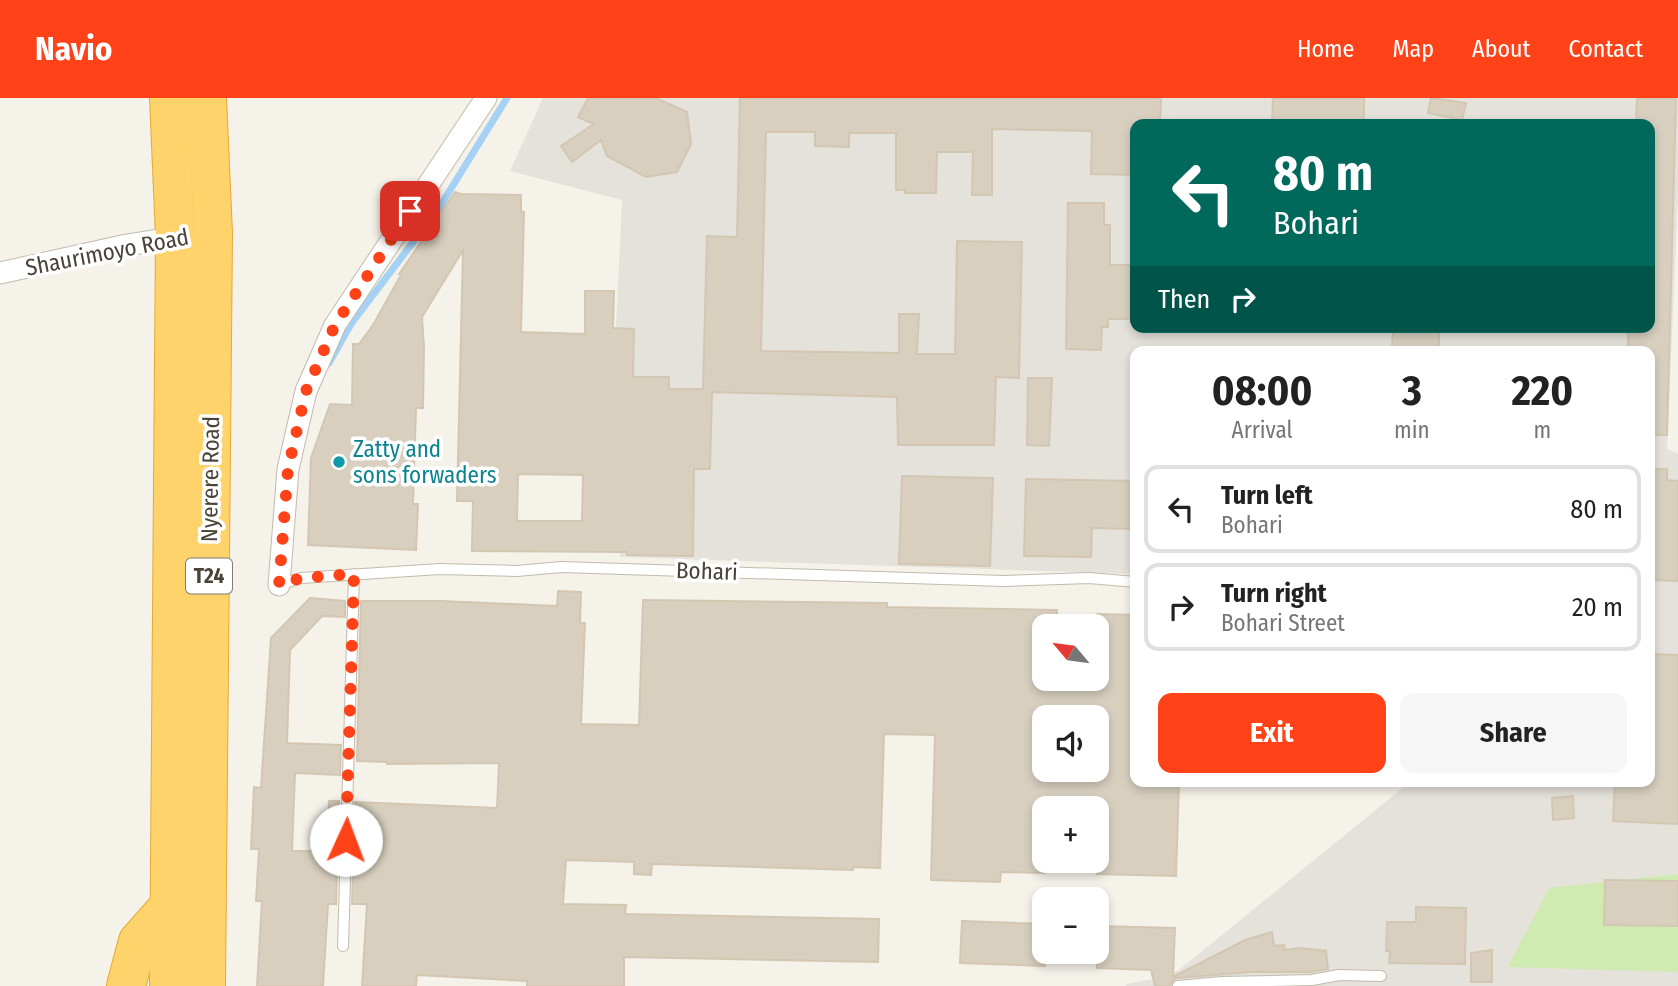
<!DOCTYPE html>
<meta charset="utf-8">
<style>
body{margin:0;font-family:"Fira Sans Condensed",sans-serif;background:#f6f6f6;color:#222;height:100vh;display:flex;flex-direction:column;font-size:26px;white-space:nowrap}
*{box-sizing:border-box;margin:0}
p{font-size:23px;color:#767676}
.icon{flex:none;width:38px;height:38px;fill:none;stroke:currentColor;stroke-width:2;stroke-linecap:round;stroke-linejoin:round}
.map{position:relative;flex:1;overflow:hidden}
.sheet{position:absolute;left:1130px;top:248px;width:525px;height:441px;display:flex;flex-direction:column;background:#fff;border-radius:14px;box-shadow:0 4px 10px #0003}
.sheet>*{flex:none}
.banner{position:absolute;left:1130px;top:21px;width:525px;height:214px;border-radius:14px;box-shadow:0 4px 10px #0003;background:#00695c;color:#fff;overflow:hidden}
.needle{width:46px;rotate:299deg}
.buttons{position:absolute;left:1032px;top:516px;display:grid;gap:14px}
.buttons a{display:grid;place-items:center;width:77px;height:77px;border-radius:14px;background:#fff;box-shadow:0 4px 10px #0003;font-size:35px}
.pin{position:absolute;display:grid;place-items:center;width:60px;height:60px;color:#fff;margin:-30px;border-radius:14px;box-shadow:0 4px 10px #0006}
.me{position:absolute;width:77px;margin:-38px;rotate:2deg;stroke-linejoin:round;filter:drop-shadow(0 0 5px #0008)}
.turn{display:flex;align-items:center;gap:24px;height:147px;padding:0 28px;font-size:32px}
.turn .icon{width:91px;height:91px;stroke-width:2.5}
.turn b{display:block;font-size:49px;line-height:60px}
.then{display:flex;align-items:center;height:66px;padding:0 28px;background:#0003;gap:14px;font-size:26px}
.eta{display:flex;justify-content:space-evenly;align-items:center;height:119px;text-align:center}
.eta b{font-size:42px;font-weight:700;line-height:49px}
.action{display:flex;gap:14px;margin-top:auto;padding:14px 28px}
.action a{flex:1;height:80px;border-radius:14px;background:#ff4217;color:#fff;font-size:28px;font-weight:700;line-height:80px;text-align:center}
.action a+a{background:#f6f6f6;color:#222}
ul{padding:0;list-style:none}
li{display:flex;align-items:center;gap:21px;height:88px;margin:0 14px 10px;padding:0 14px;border:4px solid #e0e0e0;border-radius:14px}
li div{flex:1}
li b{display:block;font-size:26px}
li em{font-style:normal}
header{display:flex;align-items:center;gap:42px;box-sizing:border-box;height:98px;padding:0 35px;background:#ff4217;color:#fff}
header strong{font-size:33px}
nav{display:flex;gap:38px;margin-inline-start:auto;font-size:24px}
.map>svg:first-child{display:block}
</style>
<header>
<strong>Navio</strong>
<nav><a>Home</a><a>Map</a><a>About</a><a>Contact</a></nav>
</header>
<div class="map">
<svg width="1678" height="888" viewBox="0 0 1678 888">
<rect width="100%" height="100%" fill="#f5f2ea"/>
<path fill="#e5e1db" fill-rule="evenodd" d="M 543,0 L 1678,0 L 1678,96 L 1667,351 L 1678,356 L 1678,888 L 1126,888 L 1126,886 L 1154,881 L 1179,872 L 1410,684 L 1650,684 L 1650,254 L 1136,254 L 1136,476 L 620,459 L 613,293 L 622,102 L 510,73 ZM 1136,26 L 1650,26 L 1650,229 L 1136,229 Z"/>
<path fill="#cfebb2" d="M 1678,776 L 1678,874 L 1508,869 L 1549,790 Z"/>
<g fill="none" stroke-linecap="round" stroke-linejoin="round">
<path stroke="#a5d1f4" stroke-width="7" d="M 329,265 L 351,226 L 439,110 L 507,0"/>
</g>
<path fill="#d8cfbf" stroke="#d3c7b2" stroke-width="2" fill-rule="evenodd" d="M 588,0 L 656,0 L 687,14 L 691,46 L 677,74 L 646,79 L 607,58 L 601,42 L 572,64 L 561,48 L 594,26 L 578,19 Z
M 740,0 L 1161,0 L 1160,26 L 1136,26 L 1136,77 L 1091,76 L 1092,33 L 992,31 L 992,97 L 972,97 L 973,54 L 937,54 L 936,95 L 905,95 L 905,92 L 896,92 L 896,35 L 849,35 L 849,49 L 815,48 L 815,34 L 766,34 L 761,253 L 899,255 L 899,216 L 919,216 L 917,256 L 955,256 L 957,143 L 1022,144 L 1019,280 L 996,279 L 994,347 L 898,347 L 897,299 L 712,294 L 710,371 L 694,371 L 693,458 L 627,457 L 627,454 L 472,453 L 473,403 L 457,403 L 463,152 L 422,219 L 424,249 L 423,310 L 416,310 L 413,406 L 418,406 L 416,452 L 308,447 L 311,360 L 330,306 L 352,307 L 353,246 L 359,246 L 373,227 L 401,177 L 399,176 L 455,94 L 461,96 L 521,97 L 521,114 L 524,114 L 521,234 L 585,236 L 585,193 L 614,193 L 613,230 L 634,231 L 633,279 L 669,279 L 669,291 L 703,291 L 707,138 L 737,139 ZM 518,376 L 583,377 L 582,423 L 517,423 Z
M 1273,0 L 1364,0 L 1364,26 L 1272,26 Z
M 1431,0 L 1466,5 L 1462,22 L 1428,15 Z
M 1637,0 L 1676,0 L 1667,337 L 1650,337 L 1650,254 L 1628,254 L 1628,229 L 1650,229 L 1650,26 L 1636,26 Z
M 1068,105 L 1104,105 L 1104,127 L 1110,127 L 1110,167 L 1136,167 L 1136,221 L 1108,221 L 1108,229 L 1102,229 L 1101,252 L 1066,251 Z
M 1393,229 L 1439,229 L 1439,252 L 1392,254 Z
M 1028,280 L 1052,280 L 1049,348 L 1027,347 Z
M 1650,371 L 1667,371 L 1667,382 L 1678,383 L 1678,483 L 1650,482 Z
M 902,378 L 993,380 L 990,468 L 899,466 Z
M 1026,381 L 1136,383 L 1136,431 L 1092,430 L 1091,459 L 1024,458 Z
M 558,493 L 581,494 L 580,525 L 585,525 L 581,626 L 639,627 L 643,502 L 887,505 L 887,509 L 1057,512 L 1057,528 L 1045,528 L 1045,581 L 1097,581 L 1097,516 L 1136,517 L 1136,684 L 1179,684 L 1176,778 L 1097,776 L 1097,708 L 1045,707 L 1045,775 L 1001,774 L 1000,784 L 931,782 L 935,637 L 884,636 L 880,770 L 853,769 L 853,772 L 652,766 L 651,777 L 634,776 L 634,764 L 566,762 L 563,806 L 626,807 L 625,816 L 879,821 L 878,864 L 624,859 L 624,888 L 527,888 L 527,883 L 417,877 L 416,888 L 362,888 L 367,806 L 352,806 L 355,704 L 497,710 L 499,665 L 387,666 L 387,664 L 357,663 L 361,503 L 442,503 L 557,508 ZM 1045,620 L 1097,620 L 1097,672 L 1045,672 Z
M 310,500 L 345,503 L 345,519 L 322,518 L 290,552 L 287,645 L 341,647 L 340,677 L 295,675 L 292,753 L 327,753 L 329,703 L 339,703 L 336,806 L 328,806 L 323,888 L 257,888 L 262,803 L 256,803 L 259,751 L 251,751 L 254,689 L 261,690 L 271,540 Z
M 1650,556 L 1678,557 L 1678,726 L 1613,723 L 1615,684 L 1650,684 Z
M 1573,698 L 1574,720 L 1553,722 L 1552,700 Z
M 1605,782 L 1678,783 L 1678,828 L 1604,827 Z
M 1416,809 L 1466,810 L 1465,866 L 1389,865 L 1390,853 L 1386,853 L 1387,824 L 1416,824 Z
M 962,823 L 1045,826 L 1045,868 L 960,865 Z
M 1097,828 L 1175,830 L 1173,879 L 1245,842 L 1272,834 L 1274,848 L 1284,847 L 1285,852 L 1300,850 L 1326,853 L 1328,871 L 1311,874 L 1252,874 L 1177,880 L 1173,882 L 1170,888 L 1155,888 L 1151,872 L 1097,870 Z
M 1492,852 L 1492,884 L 1471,884 L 1471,855 Z"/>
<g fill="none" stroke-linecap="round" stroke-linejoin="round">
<g stroke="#c2bbac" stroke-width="12">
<path id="lane" d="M 279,487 L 301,480 L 440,471 L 517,473 L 561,469 L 1004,483 L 1089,480 L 1136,484
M 343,848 L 354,476
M 1178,888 L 1222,884 L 1312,882 L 1339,877 L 1381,878"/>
</g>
<g stroke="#c2bbac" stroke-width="23">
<path id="street" d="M 0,175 L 127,147 L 183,138
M 279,487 L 288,371 L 306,293 L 335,227 L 486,0"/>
</g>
<g stroke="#e4aa36" stroke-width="40">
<path id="highway" d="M 169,0 L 175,139 L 169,888
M 126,888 L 138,843 L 170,807
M 206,888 L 213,135 L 207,0"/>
</g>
<use href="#lane" stroke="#fff" stroke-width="10"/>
<use href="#street" stroke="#fff" stroke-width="21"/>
<use href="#highway" stroke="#ffd36b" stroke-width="38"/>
</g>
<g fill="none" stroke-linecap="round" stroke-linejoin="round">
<path stroke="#ff4217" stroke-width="12" stroke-dasharray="0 21.6" d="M 346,742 L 354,476 L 301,480 L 279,487 L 288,371 L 306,293 L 335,227 L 410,113"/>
</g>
<circle fill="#0f9aa8" stroke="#fff" stroke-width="2.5" cx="339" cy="364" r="7"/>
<g text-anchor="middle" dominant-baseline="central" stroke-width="7" stroke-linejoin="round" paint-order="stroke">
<rect fill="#fff" stroke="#807b73" stroke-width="2" x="186" y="460.5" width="46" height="35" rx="5"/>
<g font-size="21" font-weight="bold" fill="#4a4337">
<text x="209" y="478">T24</text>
</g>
<g font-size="23" fill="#4a4337" stroke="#fff">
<text transform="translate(107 154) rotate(-11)">Shaurimoyo Road</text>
<text transform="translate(210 381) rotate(-89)">Nyerere Road</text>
<text transform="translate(707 473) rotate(2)">Bohari</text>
</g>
<g font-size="23" fill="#0d838f" stroke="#fff" text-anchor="start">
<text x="353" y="351">Zatty and<tspan x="353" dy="26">sons forwaders</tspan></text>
</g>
</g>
</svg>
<div class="buttons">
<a><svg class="needle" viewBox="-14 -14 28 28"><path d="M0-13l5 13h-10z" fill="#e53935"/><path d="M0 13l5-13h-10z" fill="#767676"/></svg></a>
<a><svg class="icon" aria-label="sound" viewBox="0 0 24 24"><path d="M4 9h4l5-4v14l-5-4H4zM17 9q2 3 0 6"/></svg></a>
<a>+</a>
<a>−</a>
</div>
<div class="pin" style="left:410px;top:113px;background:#d93025"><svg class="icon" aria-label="arrive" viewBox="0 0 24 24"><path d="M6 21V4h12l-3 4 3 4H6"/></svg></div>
<svg class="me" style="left:346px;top:742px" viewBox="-20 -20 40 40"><circle r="19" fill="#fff"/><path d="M0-13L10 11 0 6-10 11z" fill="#ff4217"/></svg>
<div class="banner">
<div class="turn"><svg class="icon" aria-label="left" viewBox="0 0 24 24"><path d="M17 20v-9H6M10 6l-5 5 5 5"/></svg><div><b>80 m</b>Bohari</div></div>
<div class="then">Then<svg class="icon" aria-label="right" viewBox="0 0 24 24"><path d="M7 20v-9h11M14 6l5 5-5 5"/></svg></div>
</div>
<section class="sheet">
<div class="eta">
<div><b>08:00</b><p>Arrival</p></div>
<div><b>3</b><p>min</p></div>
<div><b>220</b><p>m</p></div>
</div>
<ul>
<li><svg class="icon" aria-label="left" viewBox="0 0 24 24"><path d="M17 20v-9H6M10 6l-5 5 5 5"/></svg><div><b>Turn left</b><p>Bohari</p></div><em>80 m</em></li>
<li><svg class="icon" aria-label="right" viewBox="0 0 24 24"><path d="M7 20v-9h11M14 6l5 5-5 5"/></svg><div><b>Turn right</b><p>Bohari Street</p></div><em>20 m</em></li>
</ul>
<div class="action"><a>Exit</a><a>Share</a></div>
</section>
</div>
